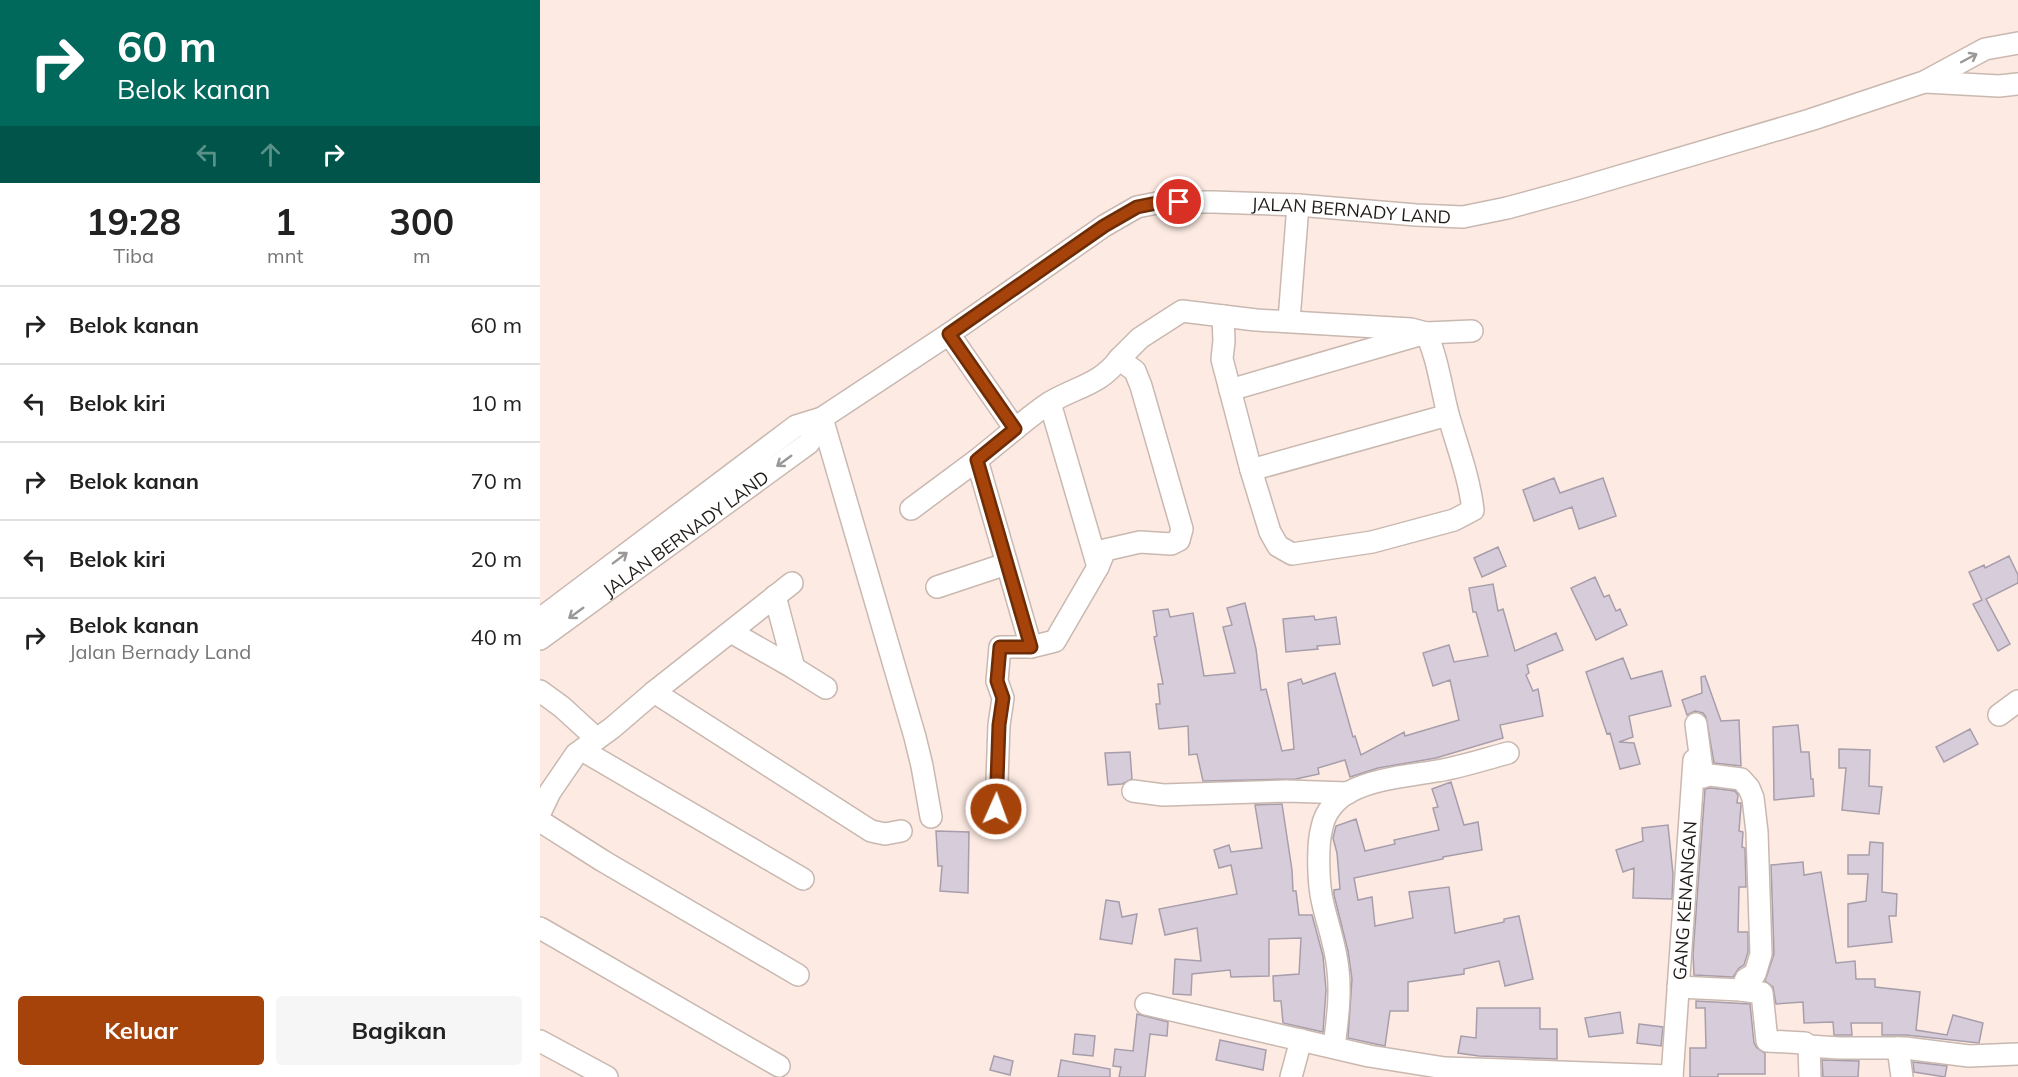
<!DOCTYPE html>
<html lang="id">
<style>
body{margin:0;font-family:Mulish,sans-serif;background:#f6f6f6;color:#222;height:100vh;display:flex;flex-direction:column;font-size:22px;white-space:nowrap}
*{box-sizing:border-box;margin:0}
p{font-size:20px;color:#767676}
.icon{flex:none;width:33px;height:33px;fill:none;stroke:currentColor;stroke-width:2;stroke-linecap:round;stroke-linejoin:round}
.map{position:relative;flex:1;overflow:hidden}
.side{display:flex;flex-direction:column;background:#fff;width:540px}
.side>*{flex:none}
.hud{background:#00695c;color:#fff;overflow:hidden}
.pin{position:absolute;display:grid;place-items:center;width:51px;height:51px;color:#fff;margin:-26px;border:3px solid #fff;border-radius:50%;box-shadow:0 2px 6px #0007}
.me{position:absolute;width:66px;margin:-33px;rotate:2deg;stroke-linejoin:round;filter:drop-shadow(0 0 4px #0008)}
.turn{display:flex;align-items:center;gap:21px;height:126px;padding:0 18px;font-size:27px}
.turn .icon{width:78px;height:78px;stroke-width:2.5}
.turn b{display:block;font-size:42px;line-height:51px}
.lanes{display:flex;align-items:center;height:57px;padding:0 18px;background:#0003;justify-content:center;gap:30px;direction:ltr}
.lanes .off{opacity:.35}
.eta{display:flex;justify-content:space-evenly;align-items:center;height:102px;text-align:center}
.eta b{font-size:36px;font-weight:700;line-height:42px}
.primary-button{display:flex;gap:12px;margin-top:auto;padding:12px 18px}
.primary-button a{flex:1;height:69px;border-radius:6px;background:#a6430a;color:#fff;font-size:24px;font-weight:700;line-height:69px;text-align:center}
.primary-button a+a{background:#f6f6f6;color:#222}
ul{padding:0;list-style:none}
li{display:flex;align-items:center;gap:18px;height:78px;padding:0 18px;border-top:2px solid #e0e0e0}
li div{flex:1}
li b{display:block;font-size:22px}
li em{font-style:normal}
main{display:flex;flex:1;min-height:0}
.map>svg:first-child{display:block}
</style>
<main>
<section class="side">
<div class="hud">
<div class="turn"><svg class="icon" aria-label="right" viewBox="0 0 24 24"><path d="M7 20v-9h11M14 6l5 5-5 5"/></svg><div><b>60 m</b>Belok kanan</div></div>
<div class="lanes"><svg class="icon off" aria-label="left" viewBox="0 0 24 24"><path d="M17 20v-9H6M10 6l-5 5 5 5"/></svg><svg class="icon off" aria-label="ahead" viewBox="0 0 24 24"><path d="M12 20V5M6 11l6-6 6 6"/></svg><svg class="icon" aria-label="right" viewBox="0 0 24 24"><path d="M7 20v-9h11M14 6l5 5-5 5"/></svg></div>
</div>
<div class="eta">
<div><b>19:28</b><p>Tiba</p></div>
<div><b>1</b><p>mnt</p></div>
<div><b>300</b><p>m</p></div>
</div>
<ul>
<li><svg class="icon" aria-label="right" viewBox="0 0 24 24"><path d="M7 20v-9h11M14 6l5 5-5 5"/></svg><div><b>Belok kanan</b></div><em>60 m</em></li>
<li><svg class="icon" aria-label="left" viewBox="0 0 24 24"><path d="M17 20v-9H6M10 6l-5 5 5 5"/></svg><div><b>Belok kiri</b></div><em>10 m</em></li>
<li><svg class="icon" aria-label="right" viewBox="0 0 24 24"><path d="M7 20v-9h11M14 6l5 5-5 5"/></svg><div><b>Belok kanan</b></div><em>70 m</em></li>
<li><svg class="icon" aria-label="left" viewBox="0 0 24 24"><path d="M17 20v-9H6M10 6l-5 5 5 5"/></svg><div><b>Belok kiri</b></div><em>20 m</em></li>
<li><svg class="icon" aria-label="right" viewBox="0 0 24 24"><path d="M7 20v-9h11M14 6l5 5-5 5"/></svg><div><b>Belok kanan</b><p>Jalan Bernady Land</p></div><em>40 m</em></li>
</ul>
<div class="primary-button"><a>Keluar</a><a>Bagikan</a></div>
</section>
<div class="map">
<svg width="1478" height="1077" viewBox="0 0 1478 1077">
<rect width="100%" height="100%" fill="#fdebe3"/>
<path fill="#d7ccda" stroke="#a89eab" stroke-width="1.5" d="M 1014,478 L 1020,493 L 1063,478 L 1076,516 L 1039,529 L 1032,507 L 994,521 L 983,490 Z
M 958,547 L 966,566 L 942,577 L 934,558 Z
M 1469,556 L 1478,575 L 1478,583 L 1446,599 L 1470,644 L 1458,651 L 1433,604 L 1442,600 L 1429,572 L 1444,565 L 1445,568 Z
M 1055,577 L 1064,597 L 1069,595 L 1076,611 L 1080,609 L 1087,625 L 1056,640 L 1031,588 Z
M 953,584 L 958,611 L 963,609 L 975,651 L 1016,633 L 1023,650 L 987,665 L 989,673 L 986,675 L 993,691 L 998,689 L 1003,716 L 960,725 L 963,738 L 896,758 L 838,768 L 810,777 L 805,760 L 778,768 L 779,774 L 756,779 L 663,781 L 657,754 L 649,755 L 648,726 L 619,729 L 616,704 L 620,704 L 618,684 L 623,684 L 614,637 L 617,636 L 613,611 L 628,609 L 630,617 L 653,613 L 664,676 L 695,673 L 683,627 L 692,625 L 687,608 L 705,603 L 716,649 L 721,690 L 726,689 L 742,751 L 754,749 L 748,683 L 761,679 L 763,684 L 795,673 L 813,737 L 815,736 L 821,755 L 864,732 L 865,736 L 919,720 L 910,680 L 893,686 L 883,653 L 909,645 L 914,662 L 948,656 L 936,612 L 933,612 L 929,588 Z
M 774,616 L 775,620 L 796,617 L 800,644 L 777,646 L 778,649 L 746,652 L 743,619 Z
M 1083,658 L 1091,679 L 1122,671 L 1131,706 L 1089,716 L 1093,737 L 1079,742 L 1094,743 L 1100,764 L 1080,769 L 1070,733 L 1067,734 L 1046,672 Z
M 1165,676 L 1181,721 L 1199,720 L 1201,766 L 1174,763 L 1166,717 L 1163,713 L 1155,711 L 1147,715 L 1142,700 L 1162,693 L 1161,677 Z
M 1258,725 L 1261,752 L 1269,752 L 1271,779 L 1273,779 L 1274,796 L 1234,800 L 1233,727 Z
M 1430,729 L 1438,744 L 1404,762 L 1396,747 Z
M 1299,749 L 1330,750 L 1329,786 L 1342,787 L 1339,814 L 1302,810 L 1306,768 L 1299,768 Z
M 590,752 L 592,779 L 582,784 L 568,785 L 565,753 Z
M 911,782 L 924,825 L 938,822 L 942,850 L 903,857 L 903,859 L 814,878 L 818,900 L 832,897 L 835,926 L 873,918 L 869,892 L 909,887 L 915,933 L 964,922 L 964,919 L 979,916 L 993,979 L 965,986 L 959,961 L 924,969 L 924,974 L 868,982 L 868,1011 L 850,1011 L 845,1046 L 808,1038 L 812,979 L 808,951 L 794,895 L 794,890 L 800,889 L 797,853 L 793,838 L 796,826 L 816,819 L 825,851 L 855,844 L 854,840 L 899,830 L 893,808 L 898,807 L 892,789 Z
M 1171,788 L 1195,791 L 1198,795 L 1197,803 L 1201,803 L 1201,806 L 1199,831 L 1203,832 L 1202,847 L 1205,848 L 1206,887 L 1199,887 L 1198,932 L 1208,932 L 1208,952 L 1204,965 L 1199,968 L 1193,977 L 1154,975 L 1153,954 L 1165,789 Z
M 742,804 L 752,870 L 753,891 L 756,891 L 759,915 L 772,915 L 783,956 L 786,990 L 783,1032 L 743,1023 L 741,1001 L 734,1001 L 733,976 L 759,974 L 761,938 L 729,939 L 729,976 L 691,977 L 690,970 L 652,974 L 651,995 L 633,994 L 635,959 L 661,961 L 657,928 L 625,935 L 619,909 L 697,894 L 691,865 L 679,868 L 674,850 L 689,845 L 691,852 L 722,848 L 715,805 Z
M 1128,825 L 1133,874 L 1132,899 L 1093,898 L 1094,868 L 1083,872 L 1076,850 L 1103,841 L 1102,828 Z
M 396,831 L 429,832 L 428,893 L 400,891 L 402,866 L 398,866 Z
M 1330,842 L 1343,843 L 1342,892 L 1357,894 L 1356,916 L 1349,916 L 1352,942 L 1308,947 L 1308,904 L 1326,901 L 1328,874 L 1308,874 L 1308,855 L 1329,855 Z
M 1263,862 L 1264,875 L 1281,872 L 1296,963 L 1315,961 L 1316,979 L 1335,979 L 1335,987 L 1380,992 L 1376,1030 L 1407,1035 L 1413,1015 L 1443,1023 L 1439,1043 L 1366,1035 L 1342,1035 L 1342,1023 L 1311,1023 L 1312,1035 L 1294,1035 L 1293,1022 L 1264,1023 L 1263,1002 L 1236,1004 L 1233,987 L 1225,981 L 1234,954 L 1231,865 Z
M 566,900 L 579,902 L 582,917 L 597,914 L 592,944 L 560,939 Z
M 1156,1001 L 1210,1004 L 1214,1043 L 1217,1048 L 1225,1053 L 1225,1074 L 1178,1074 L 1178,1077 L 1150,1077 L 1150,1048 L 1166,1048 L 1165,1008 L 1156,1008 Z
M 937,1008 L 1000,1008 L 1000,1029 L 1017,1029 L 1017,1059 L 939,1056 L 918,1053 L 921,1036 L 936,1038 Z
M 1080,1012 L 1083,1033 L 1049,1037 L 1045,1018 Z
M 597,1014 L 628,1022 L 627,1036 L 610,1034 L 605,1077 L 579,1077 L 581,1067 L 573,1066 L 575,1049 L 593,1051 Z
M 1099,1024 L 1123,1027 L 1121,1046 L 1097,1043 Z
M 535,1034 L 555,1036 L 553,1056 L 533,1054 Z
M 680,1040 L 726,1050 L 723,1070 L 676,1060 Z
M 454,1056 L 473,1061 L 470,1075 L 450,1070 Z
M 521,1060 L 570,1069 L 570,1077 L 518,1077 Z
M 1282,1060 L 1319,1061 L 1318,1077 L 1283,1077 Z
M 1373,1062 L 1407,1066 L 1405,1077 L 1374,1072 Z"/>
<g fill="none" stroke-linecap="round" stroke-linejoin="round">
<g stroke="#c9b8b0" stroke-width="24">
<g id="minor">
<path d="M 1385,82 L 1459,86 L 1478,84"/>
<path d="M 683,316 L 716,320 L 871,329 L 886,333 C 898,359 901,387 908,414 C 917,446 929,476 933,510 L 914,520 L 832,542 L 752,554 L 738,546 L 730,532 L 711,470 L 682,359 L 684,341 Z"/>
<path d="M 749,320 L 758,205"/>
<path d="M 579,359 L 600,338 L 642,311 L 683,316"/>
<path d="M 690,390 L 886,333 L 932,331"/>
<path d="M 510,403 L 558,567"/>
<path d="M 282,418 L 375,737 L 382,766 L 391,817"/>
<path d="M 437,460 L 491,647"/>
<path d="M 711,470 L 908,415"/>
<path d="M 371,509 L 437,460 L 475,429 L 409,334"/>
<path d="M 397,587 L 466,564"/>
<path id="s1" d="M 0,619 L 256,426 L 282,418 L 409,334 L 564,226 L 597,207 L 622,202 L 673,202 L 758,205 L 876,215 L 923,217 L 967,208 L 1033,190 L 1270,120 L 1384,82 L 1445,49 L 1478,43"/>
<path d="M 191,632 L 254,668 L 235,596"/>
<path id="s2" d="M 0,639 L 269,443 L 282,418"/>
<path d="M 254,668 L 286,688"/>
<path d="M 0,691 L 22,707 L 57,739"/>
<path d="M 114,692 L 331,831 L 345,834 L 361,831"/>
<path d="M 1459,715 L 1478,701"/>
<path d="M 1156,724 L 1163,777 L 1170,775 L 1201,779 L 1209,788 L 1213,798 L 1217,832 L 1221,954 L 1215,974 L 1206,979 L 1201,990 L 1222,993 L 1227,1041 L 1265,1043 L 1269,1046 L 1299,1048 L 1365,1048 L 1429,1056 L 1478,1054"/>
<path d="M 42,750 L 263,879"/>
<path d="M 593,791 L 623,795 L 746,791 L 808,793"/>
<path d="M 456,809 L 459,725 L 463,698 L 457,681 L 460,647 L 491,647 L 515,641 L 558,567 L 565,550 L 600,542 L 631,544 L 639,540 L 642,529 L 601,386 L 595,371 L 579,359 C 560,385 535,387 509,403 C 497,411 486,420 475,429"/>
<path d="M 0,813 L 10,792 L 36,754 L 72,728 L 114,692 L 252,583"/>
<path d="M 0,821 L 63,861 L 258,975"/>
<path d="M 0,928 L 239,1066"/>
<path d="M 1138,987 L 1201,990"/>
<path d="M 606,1004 L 829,1056 L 905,1068 L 1132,1076"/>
<path d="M 0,1041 L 67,1077"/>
<path d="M 1269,1046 L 1270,1077"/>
<path d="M 794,1047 C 797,1022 801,996 798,970 C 796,947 788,926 783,904 C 778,885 777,845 782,827 C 785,812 796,799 809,792 C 836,778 868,776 897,771 C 921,767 945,759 968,753"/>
<path d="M 1358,1048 L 1362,1077"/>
<path d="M 751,1077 L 761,1040"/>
<path id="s3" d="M 1132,1077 L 1154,760"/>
</g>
</g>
<use href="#minor" stroke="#fff" stroke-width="21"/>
</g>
<defs><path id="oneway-shaft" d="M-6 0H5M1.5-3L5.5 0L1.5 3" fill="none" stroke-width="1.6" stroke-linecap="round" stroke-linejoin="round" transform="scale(1.5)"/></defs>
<g stroke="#9b9897">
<use href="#oneway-shaft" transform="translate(1429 58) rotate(-28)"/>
<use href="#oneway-shaft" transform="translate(244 461) rotate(144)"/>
<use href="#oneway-shaft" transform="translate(80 558) rotate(-37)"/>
<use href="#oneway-shaft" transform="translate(36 613) rotate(144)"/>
</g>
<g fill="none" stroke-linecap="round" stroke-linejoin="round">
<g stroke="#6c2c06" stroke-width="15">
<path id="route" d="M 456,809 L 459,725 L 463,698 L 457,681 L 460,647 L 491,647 L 437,460 L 475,429 L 409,334 L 564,226 L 597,207 L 622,202 L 639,202"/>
</g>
<use href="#route" stroke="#a6430a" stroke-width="10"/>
</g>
<g text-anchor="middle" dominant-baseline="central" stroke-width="4.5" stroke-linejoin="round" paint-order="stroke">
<g font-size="18" fill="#211b18" stroke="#fff">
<text stroke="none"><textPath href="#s1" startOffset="942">JALAN BERNADY LAND</textPath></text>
<text stroke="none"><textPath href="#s2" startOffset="180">JALAN BERNADY LAND</textPath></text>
<text stroke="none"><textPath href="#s3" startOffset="177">GANG KENANGAN</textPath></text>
</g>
</g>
</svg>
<div class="pin" style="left:639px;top:202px;background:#d93025"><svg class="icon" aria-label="arrive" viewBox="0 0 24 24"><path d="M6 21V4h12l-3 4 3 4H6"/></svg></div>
<svg class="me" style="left:456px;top:809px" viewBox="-20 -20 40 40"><circle r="17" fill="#a6430a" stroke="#fff" stroke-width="3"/><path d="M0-11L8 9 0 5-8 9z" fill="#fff"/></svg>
</div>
</main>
